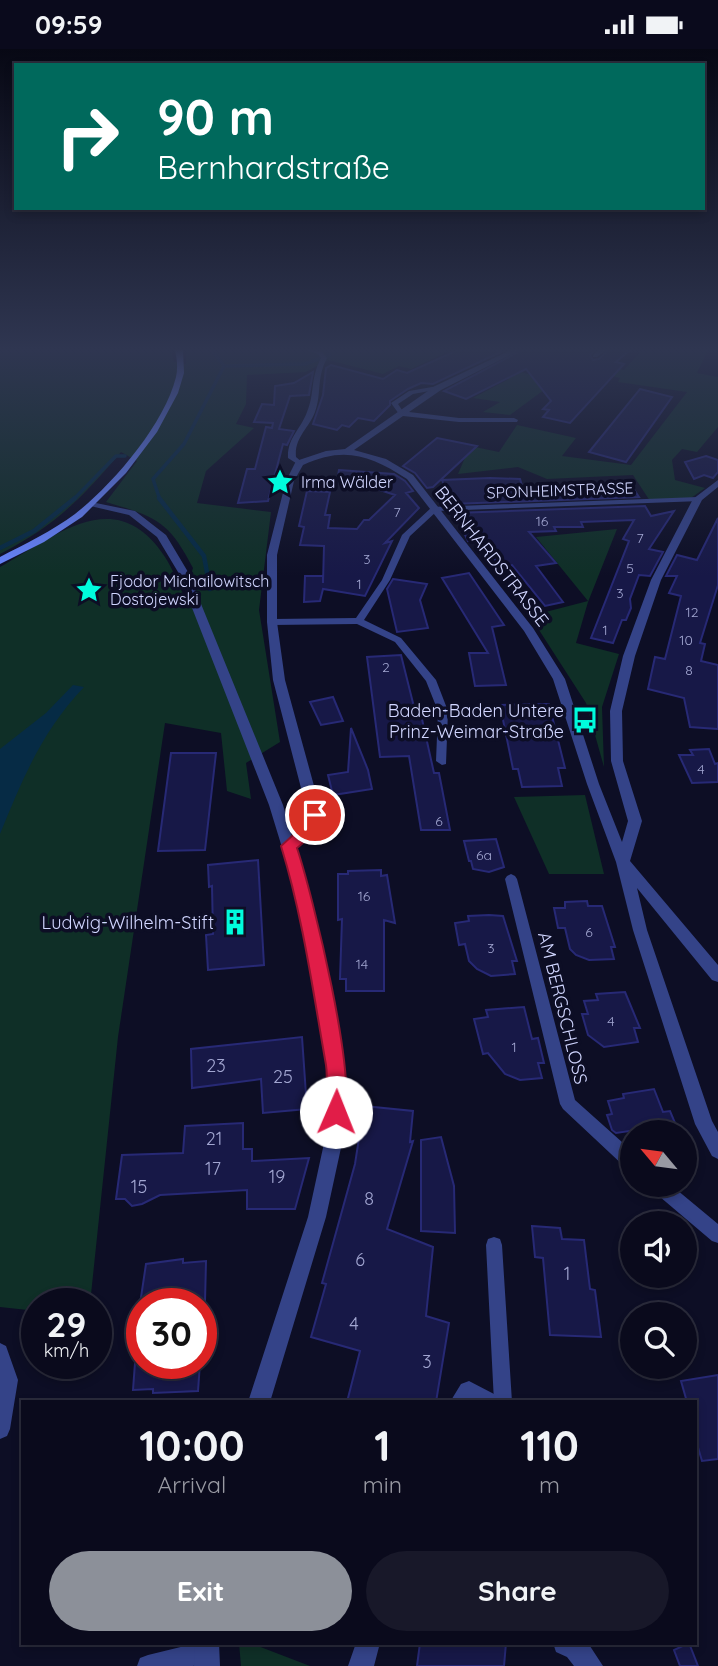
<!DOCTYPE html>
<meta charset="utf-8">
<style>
body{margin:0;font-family:Quicksand,sans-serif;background:#181829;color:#f1f3f6;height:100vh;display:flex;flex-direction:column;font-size:26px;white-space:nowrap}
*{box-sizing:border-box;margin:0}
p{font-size:23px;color:#999aa3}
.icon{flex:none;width:38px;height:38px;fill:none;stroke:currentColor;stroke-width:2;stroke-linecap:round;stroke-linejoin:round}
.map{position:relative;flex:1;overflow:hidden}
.panel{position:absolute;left:21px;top:1351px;width:676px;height:245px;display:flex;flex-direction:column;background:#0a0a1c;border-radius:0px;box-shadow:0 4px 10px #0003,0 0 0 2px #2a2b3b}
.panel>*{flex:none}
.guide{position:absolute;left:14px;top:14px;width:691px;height:147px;border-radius:0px;box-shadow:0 4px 10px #0003,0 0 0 2px #2a2b3b;background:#00695c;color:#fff;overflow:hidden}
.needle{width:46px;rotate:299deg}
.buttons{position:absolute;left:620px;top:1071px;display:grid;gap:14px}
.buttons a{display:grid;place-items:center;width:77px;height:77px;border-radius:50%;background:#0a0a1c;box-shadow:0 4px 10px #0003,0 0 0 2px #2a2b3b;font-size:35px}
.speed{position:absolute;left:21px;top:1239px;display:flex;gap:14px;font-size:35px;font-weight:700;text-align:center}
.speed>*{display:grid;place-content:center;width:91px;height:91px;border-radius:50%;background:#0a0a1c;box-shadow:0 4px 10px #0003,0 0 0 2px #2a2b3b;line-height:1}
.speed small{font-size:18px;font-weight:400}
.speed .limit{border:10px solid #d22;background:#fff;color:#111}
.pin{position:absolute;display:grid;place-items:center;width:60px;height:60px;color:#fff;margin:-30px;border:4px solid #fff;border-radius:50%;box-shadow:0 2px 7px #0007}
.me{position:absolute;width:77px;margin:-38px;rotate:1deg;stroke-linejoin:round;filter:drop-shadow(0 0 5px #0008)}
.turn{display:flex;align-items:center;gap:24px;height:147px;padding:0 28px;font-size:32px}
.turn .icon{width:91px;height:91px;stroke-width:2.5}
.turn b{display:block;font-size:49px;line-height:60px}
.eta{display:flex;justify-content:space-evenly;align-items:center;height:119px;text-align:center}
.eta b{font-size:42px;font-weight:700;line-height:49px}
.primary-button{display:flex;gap:14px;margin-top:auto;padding:14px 28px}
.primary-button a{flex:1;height:80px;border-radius:42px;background:#8c9099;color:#fff;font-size:28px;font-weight:700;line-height:80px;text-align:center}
.primary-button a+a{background:#181829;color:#f1f3f6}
.status{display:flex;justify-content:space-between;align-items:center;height:49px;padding:0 35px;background:#0a0a1c;direction:ltr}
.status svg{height:19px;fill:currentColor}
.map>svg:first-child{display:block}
</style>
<div class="status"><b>09:59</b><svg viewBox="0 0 49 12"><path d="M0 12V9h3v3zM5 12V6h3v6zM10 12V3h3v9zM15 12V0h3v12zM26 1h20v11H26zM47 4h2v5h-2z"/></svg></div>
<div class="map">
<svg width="718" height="1617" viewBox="0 0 718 1617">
<rect width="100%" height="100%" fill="#0d0e25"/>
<path fill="#0f2f27" d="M 0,301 L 171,301 L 174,313 L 186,315 L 186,301 L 451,301 L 411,320 L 399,317 L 383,325 L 328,311 L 306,323 L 247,326 L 246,355 L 236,375 L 254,379 L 206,422 L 197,454 L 271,463 L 259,561 L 280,693 L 246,714 L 251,750 L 227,742 L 221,684 L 165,674 L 118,988 L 90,1255 L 37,1255 L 37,1262 L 0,1258 L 0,518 C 56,487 116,433 165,508 C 173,520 178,535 184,547 L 193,519 C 168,471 156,468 106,453 L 137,412 L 121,403 C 81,450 56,476 0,505 Z
M 642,301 L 708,301 L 697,324 L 718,328 L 718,378 L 697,403 L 682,400 L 672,411 L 675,431 L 705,439 L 691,449 L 650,452 L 633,426 L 547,430 L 518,418 L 458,425 L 470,397 L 499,403 L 517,376 L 576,389 L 562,407 L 631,416 L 687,343 L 618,333 L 620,329 L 575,318 L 510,366 L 483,363 L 500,353 L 473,349 L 509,330 L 483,320 L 496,315 L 531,326 L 582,312 L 624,321 Z
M 617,480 L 588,553 L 576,594 L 619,605 L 602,658 L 604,718 L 586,654 L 530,567 L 588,552 L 536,488 Z
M 585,746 L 604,825 L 549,825 L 514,748 Z
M 239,1594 L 250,1594 L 310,1617 L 241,1617 Z"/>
<path fill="#062b45" d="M 73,636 L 84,638 C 42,682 23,729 0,785 L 0,700 L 46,664 Z"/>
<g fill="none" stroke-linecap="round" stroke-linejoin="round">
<path stroke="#062b45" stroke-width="3.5" d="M 224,317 L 305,315 L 330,306 L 326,301
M 73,451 L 116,407 L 125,407
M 160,451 L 153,430 L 184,395 L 224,317 L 212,301"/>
<path stroke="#062b45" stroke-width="4.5" d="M 159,449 L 204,507 L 210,540
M 0,499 L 34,482 L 75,449"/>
</g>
<path fill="#171847" stroke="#272975" stroke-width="2" d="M 458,301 L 505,301 L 433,335 L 421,334 L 408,340 L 390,352 L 390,356 L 374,372 L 358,369 L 349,378 L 342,376 L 337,381 L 313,375 L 323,346 L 326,319 L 331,316 L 383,330 L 397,321 L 407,324 Z
M 522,301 L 595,301 L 590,306 L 593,311 L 599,310 L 608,301 L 630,301 L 616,313 L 624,315 L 570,374 L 543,368 L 549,361 L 543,360 L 551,352 L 526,320 L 466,350 L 444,342 Z
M 313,323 L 309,346 L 290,347 L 279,380 L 294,382 L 287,396 L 283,395 L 268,452 L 238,454 L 247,420 L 255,420 L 266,378 L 272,379 L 273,374 L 254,373 L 262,355 L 274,356 L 275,337 L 294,334 Z
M 640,340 L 672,348 L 626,413 L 589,403 Z
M 437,389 L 477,397 L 433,438 L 427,439 L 415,424 L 403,417 Z
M 706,407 L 718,411 L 718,423 L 713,429 L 704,426 L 694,430 L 685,413 Z
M 339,421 L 394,425 L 405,432 L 413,442 L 406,444 L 419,459 L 385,494 L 392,492 L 365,547 L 323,540 L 320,552 L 304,553 L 305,527 L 323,527 L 323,534 L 324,497 L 300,496 L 304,478 L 299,477 L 307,442 L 330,443 L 325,466 L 330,466 L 328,479 L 357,480 L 364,471 L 369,471 L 395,446 L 338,427 Z
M 490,429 L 520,430 L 524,443 L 564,443 L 561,437 L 629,433 L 639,448 L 451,455 L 442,431 Z
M 645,457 L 651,467 L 674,462 L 649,500 L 663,503 L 650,527 L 639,526 L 630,550 L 631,559 L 626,571 L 622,571 L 613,594 L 591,589 L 629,492 L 623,490 L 634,471 L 581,473 L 583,478 L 554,478 L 556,482 L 529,483 L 556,514 L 536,517 L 563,553 L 545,557 L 512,516 L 501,518 L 478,490 L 468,492 L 455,464 Z
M 718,469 L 718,536 L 700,594 L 705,595 L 701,612 L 718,616 L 718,680 L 690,678 L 684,649 L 648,640 L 655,608 L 665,610 L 681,547 L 669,544 L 677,527 L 666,527 L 677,506 L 697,511 Z
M 469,524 L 504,576 L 492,578 L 506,636 L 475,637 L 469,604 L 488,604 L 442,529 Z
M 393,530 L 427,535 L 420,551 L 428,579 L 397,583 L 387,540 Z
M 401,606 L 417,670 L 422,670 L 434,724 L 439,724 L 450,781 L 421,781 L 409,707 L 380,708 L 367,608 Z
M 333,648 L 343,672 L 321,676 L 310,653 Z
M 549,655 L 565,719 L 558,719 L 562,737 L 522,738 L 518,720 L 513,720 L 500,656 Z
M 351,679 L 368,721 L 372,740 L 333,746 L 328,726 L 348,723 Z
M 709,700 L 715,715 L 718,714 L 718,733 L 692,734 L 679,706 L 693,706 L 690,701 Z
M 171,704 L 216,704 L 205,801 L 158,802 Z
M 496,790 L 504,818 L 489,823 L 473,820 L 471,812 L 469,812 L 464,792 Z
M 258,811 L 264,916 L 208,921 L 206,886 L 213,885 L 212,837 L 209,838 L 208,816 Z
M 381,821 L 381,827 L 387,826 L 395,874 L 384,871 L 384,942 L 346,942 L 346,930 L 340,930 L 342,870 L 338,871 L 338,825 L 348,825 L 348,822 Z
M 587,852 L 588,857 L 602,857 L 615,898 L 611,898 L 614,910 L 589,911 L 576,906 L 570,900 L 565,879 L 558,879 L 554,859 L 565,859 L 565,853 Z
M 489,866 L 503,867 L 517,912 L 512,912 L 515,925 L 491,927 L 477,920 L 469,912 L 465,895 L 459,896 L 455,874 L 469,872 L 468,867 Z
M 625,943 L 640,979 L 634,979 L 638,993 L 604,998 L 588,986 L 582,965 L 588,965 L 584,952 L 598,951 L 596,945 Z
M 524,958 L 532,990 L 538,989 L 544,1014 L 538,1014 L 542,1029 L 520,1031 L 505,1025 L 488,1004 L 483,1005 L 474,970 L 488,968 L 486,961 Z
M 302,988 L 307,1060 L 263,1064 L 261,1030 L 192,1039 L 191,1000 Z
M 654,1040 L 663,1063 L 670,1062 L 678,1081 L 637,1083 L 636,1081 L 616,1084 L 612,1081 L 607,1066 L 612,1065 L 608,1052 L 624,1049 L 623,1045 Z
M 364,1057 L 413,1062 L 410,1093 L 413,1092 L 387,1180 L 433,1198 L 426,1267 L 449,1274 L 436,1353 L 347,1353 L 360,1302 L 311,1288 L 326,1235 L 322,1234 L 355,1115 Z
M 243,1074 L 243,1100 L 252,1100 L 252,1112 L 309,1109 L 295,1160 L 247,1160 L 247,1141 L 160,1146 L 142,1155 L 132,1157 L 125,1150 L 116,1150 L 122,1106 L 183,1104 L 185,1077 Z
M 441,1088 L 454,1137 L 455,1184 L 421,1182 L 421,1091 Z
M 532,1177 L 560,1179 L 562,1190 L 584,1191 L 590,1240 L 595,1241 L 601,1288 L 550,1286 L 543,1209 L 535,1208 Z
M 183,1210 L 183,1214 L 206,1212 L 205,1253 L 140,1255 L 146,1215 Z
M 135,1314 L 200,1314 L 198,1342 L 153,1344 L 153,1340 L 133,1341 Z
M 718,1326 L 718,1410 L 702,1412 L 695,1388 L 695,1353 L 687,1353 L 681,1332 Z
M 420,1594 L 506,1594 L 504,1617 L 417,1617 Z
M 689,1594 L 698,1617 L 680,1617 L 674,1601 Z"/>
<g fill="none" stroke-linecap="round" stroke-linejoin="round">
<path fill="#344388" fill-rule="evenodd" d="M 306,301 L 322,303 L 327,309 C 316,330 322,344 315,363 C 309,379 294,389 296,408 L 303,414 L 299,416 L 288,409 C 287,389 301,380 307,363 C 315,344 310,330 321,309 L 318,305 Z
M 599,301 L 606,301 L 597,308 L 593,308 L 593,306 Z
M 438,337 L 440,338 L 440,340 L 413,345 L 398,355 L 404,364 L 403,365 L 399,365 L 391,354 L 409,342 Z
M 698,448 L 701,448 L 701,452 L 437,462 L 410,487 L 390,531 L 364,571 L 401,589 L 436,631 L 448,662 L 446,715 L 442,716 L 436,712 L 438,662 L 426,632 L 395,593 L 357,575 L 272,576 L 267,573 L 272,570 L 356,569 L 382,531 L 402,486 L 432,458 Z
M 511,825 L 515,827 L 517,830 L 575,1051 L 632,1102 L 632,1121 L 626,1119 L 563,1060 L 560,1055 L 505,830 L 507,827 Z
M 651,1136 L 671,1136 L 718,1175 L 718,1194 L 712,1192 L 653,1142 Z
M 494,1188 L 500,1190 L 502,1196 L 512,1353 L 494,1353 L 486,1196 L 488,1190 Z
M 0,1294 L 6,1297 L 18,1331 L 10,1380 L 7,1387 L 0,1390 Z
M 197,1594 L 214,1595 L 217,1603 L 214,1611 L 193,1617 L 137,1617 L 140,1609 L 148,1606 Z"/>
<path fill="#344388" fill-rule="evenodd" d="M 511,301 L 520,301 L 441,341 L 409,363 L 459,369 L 514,369 L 518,371 L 517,373 L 459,373 L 403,367 L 354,401 L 386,410 L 413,426 L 533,579 L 565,630 L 599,735 L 622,793 L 628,772 L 611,712 L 610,662 L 623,607 L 651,531 L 693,450 L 718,431 L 718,438 L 702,451 L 661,531 L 635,607 L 622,662 L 623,712 L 642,772 L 630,812 L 718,916 L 718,933 L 712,931 L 637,839 L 647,881 L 712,1072 L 718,1083 L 718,1110 L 712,1107 L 695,1075 L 633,881 L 616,813 L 587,735 L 553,630 L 524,582 L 407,430 C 370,406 344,397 303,416 L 294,432 L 277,506 L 277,573 L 285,631 L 322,766 L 314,784 L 296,800 L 309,841 L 344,1021 L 344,1085 L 326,1168 L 270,1353 L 248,1353 L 308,1168 L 326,1085 L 328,1021 L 295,841 L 269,756 L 178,523 L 157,488 L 129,466 L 86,456 L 91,453 L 135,462 L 166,486 L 188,523 L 283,756 L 292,787 L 303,777 L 308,766 L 273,631 L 267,573 L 267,506 L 286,432 L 296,412 L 326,402 L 345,400 L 435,337 Z
M 469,1332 L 494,1345 L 497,1353 L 450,1353 L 461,1335 Z
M 195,1594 L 219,1594 L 220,1617 L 194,1617 Z
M 356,1594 L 380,1594 L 374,1617 L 348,1617 Z
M 553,1594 L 588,1594 L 603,1617 L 574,1617 L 567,1608 L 556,1603 Z"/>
<path fill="#6885ff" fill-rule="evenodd" d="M 175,301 L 183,301 L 184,324 L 178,344 L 157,383 L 126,424 L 82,468 L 44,493 L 0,515 L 0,508 C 25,495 52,482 75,465 C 113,435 164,376 176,328 C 178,319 177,310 175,301 Z"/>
</g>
<linearGradient id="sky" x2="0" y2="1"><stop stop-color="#070814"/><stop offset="0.57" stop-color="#2f3651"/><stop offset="1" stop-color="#2f3651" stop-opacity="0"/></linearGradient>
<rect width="718" height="527" fill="url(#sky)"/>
<path fill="#e11d48" stroke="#92132f" stroke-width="2" d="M 315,760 L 322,766 L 315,784 L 297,799 C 312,844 359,1033 343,1070 L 336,1073 L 329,1070 C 322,1054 329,1034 326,1016 C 313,943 303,868 281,797 L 303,777 L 309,762 Z"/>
<defs>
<g id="sight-bare" transform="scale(2.1)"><path d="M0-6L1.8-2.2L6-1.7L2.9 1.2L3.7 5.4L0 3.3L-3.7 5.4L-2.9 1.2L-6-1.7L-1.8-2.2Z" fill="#00fcdd" stroke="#0d0e25" stroke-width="2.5" paint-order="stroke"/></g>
<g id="bus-bare" transform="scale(2.1)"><path d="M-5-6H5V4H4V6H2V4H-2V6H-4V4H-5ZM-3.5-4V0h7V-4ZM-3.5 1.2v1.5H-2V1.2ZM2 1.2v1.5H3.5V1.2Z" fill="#00fcdd" stroke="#0d0e25" stroke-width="2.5" paint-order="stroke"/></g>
<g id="building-bare" transform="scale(2.1)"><path d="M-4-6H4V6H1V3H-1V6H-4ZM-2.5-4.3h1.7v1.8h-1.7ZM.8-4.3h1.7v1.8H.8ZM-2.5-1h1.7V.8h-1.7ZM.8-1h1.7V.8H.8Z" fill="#00fcdd" stroke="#0d0e25" stroke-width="2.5" paint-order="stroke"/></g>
</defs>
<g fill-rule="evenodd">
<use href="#sight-bare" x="280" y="433"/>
<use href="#sight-bare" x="89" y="541"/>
<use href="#bus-bare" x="585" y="671"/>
<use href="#building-bare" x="235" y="873"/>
</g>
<g text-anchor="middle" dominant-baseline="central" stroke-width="7" stroke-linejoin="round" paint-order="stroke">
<g font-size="14" fill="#a2a6d1">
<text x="397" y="463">7</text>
<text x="542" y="472">16</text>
<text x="640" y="489">7</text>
<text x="367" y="510">3</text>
<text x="630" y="519">5</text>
<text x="359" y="535">1</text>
<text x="620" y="544">3</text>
<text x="692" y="563">12</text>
<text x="605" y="581">1</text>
<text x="686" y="591">10</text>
<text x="386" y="618">2</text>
<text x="689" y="621">8</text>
<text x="701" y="720">4</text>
<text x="439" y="772">6</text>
<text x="484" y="806">6a</text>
<text x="364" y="847">16</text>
<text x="589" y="883">6</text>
<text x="491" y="899">3</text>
<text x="362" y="915">14</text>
<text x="611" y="972">4</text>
<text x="514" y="998">1</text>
</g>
<g font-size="16" fill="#d1d6ff" stroke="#0d0e25" text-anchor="start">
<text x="301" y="433">Irma Wälder</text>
<text x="110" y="532">Fjodor Michailowitsch<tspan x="110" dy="18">Dostojewski</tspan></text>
</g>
<g font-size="16" fill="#d1d6ff" stroke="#0d0e25">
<text transform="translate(560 441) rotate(-2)">SPONHEIMSTRASSE</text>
</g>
<g font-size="18" fill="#d1d6ff" stroke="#0d0e25">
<text transform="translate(492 507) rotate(52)">BERNHARDSTRASSE</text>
<text transform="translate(563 959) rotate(76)">AM BERGSCHLOSS</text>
</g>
<g font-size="18" fill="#d1d6ff" stroke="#0d0e25" text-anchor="end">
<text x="564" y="661">Baden-Baden Untere<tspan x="564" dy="21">Prinz-Weimar-Straße</tspan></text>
<text x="214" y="873">Ludwig-Wilhelm-Stift</text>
</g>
<g font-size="18" fill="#a2a6d1">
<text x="216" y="1016">23</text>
<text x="283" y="1027">25</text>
<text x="214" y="1089">21</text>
<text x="213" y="1119">17</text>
<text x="277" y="1127">19</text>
<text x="139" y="1137">15</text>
<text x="369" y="1149">8</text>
<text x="360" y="1210">6</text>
<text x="567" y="1224">1</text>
<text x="354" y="1274">4</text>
<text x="427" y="1312">3</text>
</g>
</g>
</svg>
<div class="buttons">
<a><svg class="needle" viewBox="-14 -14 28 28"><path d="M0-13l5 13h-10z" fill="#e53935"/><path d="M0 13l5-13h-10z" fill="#999aa3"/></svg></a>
<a><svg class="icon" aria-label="sound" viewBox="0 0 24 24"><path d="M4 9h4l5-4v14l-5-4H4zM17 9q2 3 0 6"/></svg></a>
<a><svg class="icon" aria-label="search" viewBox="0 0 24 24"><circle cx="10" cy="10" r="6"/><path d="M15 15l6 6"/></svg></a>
</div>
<div class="speed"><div>29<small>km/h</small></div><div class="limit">30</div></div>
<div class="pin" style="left:315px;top:766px;background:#d93025"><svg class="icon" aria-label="arrive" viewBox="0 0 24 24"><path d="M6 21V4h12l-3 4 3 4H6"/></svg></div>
<svg class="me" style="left:336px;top:1063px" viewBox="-20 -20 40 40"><circle r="19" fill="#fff"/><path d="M0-13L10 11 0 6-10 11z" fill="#e11d48"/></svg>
<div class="guide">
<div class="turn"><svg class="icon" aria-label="right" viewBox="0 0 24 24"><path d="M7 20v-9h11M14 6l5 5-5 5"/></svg><div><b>90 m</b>Bernhardstraße</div></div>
</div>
<section class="panel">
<div class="eta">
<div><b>10:00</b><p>Arrival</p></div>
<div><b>1</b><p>min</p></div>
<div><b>110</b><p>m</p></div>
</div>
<div class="primary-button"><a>Exit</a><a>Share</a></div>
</section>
</div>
